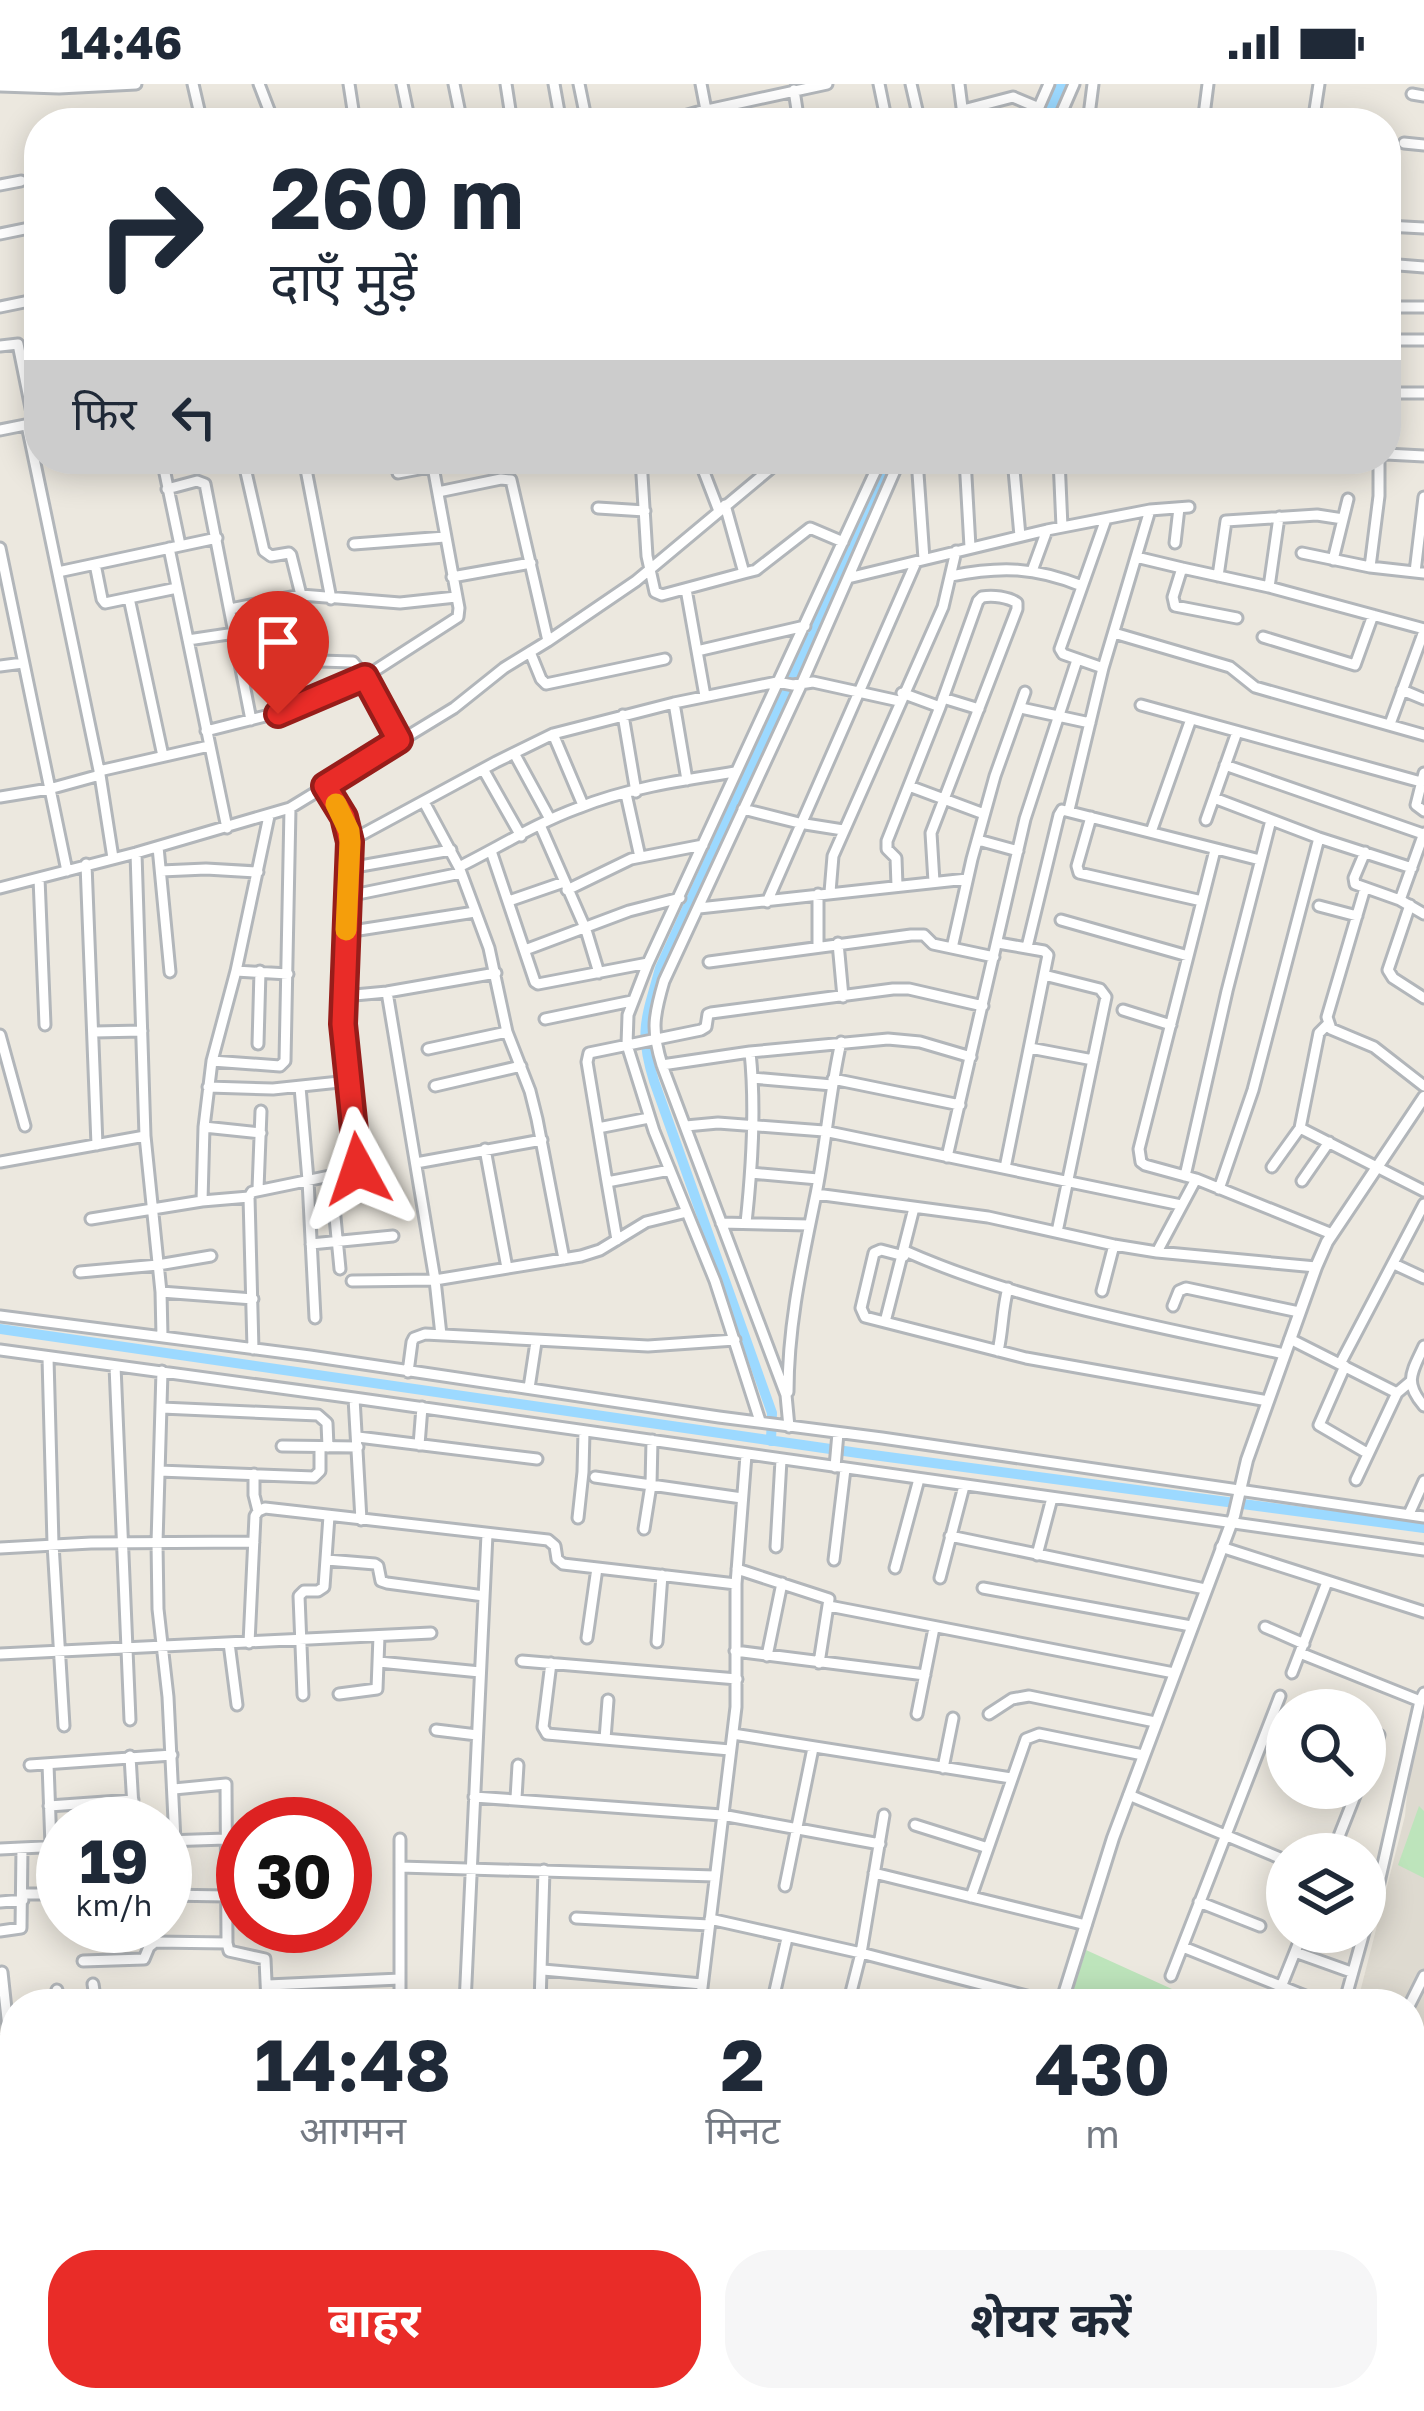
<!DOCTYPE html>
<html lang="hi">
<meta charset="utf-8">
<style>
body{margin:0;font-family:"Golos Text","Noto Sans Devanagari",sans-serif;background:#f6f6f7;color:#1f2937;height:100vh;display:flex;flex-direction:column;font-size:45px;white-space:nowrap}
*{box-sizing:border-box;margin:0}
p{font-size:39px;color:#747a83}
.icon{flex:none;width:66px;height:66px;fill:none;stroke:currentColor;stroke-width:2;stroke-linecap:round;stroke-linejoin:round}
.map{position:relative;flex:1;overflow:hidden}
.sheet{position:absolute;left:0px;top:1905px;width:1425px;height:423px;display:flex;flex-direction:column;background:#fff;border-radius:48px 48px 0 0;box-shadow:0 6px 30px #0003}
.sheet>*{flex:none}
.guide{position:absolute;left:24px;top:24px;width:1377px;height:366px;border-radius:48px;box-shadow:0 6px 30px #0003;background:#fff;color:#1f2937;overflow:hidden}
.buttons{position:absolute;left:1266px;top:1605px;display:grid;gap:24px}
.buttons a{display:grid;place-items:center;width:120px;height:120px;border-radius:50%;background:#fff;box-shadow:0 6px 30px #0003;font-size:60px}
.speed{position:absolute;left:36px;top:1713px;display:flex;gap:24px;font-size:60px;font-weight:700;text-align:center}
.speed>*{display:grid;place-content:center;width:156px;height:156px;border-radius:50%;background:#fff;box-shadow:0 6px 30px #0003;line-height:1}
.speed small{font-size:30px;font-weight:400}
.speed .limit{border:18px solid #d22;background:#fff;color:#111}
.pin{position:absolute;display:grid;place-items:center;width:102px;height:102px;color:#fff;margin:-123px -51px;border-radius:50% 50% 50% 0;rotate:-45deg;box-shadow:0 0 12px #0007}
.pin .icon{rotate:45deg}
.me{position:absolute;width:132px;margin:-66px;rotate:355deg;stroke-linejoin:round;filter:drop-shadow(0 0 9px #0008)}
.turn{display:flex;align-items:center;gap:42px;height:252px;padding:0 48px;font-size:54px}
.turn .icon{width:156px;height:156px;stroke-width:2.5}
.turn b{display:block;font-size:84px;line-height:102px}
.then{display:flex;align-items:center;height:114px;padding:0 48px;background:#0003;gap:24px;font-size:45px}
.eta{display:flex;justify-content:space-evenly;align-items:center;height:204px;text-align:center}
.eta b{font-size:72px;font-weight:700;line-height:84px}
.cta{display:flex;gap:24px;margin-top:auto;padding:24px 48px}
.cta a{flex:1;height:138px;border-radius:48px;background:#e92c28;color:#fff;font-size:48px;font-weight:700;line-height:138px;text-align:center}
.cta a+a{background:#f6f6f7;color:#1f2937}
.status{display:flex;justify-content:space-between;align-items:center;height:84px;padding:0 60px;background:#fff;direction:ltr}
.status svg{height:33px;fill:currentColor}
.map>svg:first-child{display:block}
</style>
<div class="status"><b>14:46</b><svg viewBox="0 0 49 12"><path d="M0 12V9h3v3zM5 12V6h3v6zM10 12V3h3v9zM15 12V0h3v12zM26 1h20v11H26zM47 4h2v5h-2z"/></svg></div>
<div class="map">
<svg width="1424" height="2327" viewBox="0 0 1424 2327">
<rect width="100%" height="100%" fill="#ece8df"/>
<path fill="#dedad0" d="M 1424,1636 L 1424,2001 L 1410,1994 L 1410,1920 L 1357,1920 L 1405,1732 L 1411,1668 Z"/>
<path fill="#bde4bb" d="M 1419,1722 L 1424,1727 L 1424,1794 L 1398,1781 Z
M 1086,1866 L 1205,1920 L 1068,1920 Z
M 1410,2013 L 1424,2020 L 1424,2327 L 935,2327 L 939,2313 L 1410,2313 Z"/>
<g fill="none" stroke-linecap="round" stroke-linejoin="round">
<path stroke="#9cd9ff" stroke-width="10" d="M 1045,39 L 1062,0
M 0,1245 L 858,1369 L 1424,1444
M 771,1357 L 772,1329 L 654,997 C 638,946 647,933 660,884 L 891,375"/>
<g stroke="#b2b6ba" stroke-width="15">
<path id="minor" d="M 193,0 L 202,39
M 259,0 L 274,39
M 349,0 L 355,39
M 402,0 L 410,39
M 454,0 L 462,39
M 506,0 L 512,39
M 554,0 L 561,39
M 579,0 L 587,39
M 701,0 L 706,26
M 879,0 L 887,39
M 911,0 L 920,39
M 959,0 L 964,39
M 0,2 L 59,4 L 136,0
M 794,6 L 799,39
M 1412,10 L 1424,12
M 963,26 L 1013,13 L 1039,24
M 660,39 L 698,28 L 827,0
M 1032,39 L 1049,0
M 1057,39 L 1074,0
M 1088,39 L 1093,0
M 1203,39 L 1208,0
M 1313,39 L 1319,0
M 1404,59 L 1424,61
M 0,101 L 21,97
M 1386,142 L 1424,144
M 0,150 L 39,142
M 1386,180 L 1424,183
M 0,223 L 39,215
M 1386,223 L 1424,223
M 1386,256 L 1424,256
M 0,262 L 18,260 L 33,334 L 30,340 L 0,346
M 1386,309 L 1424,309
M 27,341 L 100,691 L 113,774
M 1386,370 L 1424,372
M 162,375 L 180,461
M 243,375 L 264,467 L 271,472 L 289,469 L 291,471 L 301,511
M 304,375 L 331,515
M 641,375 L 647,472 L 655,508 L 662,511 L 744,489
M 699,375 L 719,427
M 917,375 L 924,475
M 965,375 L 970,463
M 1013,375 L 1020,452
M 1059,375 L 1062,443
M 167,405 L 197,397 L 205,400 L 251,636
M 438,408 L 501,395 L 511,396 L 548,557
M 725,421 L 744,489 L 756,486 L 810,444 L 843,458
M 598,424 L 645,427
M 1175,459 L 1179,424
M 354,460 L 445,453
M 0,464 L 67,787
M 169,464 L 227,744
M 1302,469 L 1370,483 L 1424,489
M 1136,473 L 1182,484
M 1333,476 L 1348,415
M 95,480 L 102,515 L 105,519 L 177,504
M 1370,483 L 1379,412 L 1379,375
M 1032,487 L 1047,446
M 58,488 L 217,454
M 1415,488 L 1424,413
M 951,492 C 1001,482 1035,483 1082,502
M 1218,492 L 1226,437 L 1317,431 L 1343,435
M 452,493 L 531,479
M 848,494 L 1047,446 L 1150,426 L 1189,423
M 1269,503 L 1279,433
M 686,505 L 705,612
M 129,514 L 163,672
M 230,525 L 301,511 L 400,519 L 456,513
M 1237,534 L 1175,522 L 1173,513 L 1182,484 L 1269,503 L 1424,545
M 1114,549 L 1230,583 L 1255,603 L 1424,651
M 1263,553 L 1355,581 L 1373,531
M 188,556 L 235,549
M 697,567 L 805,542
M 530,568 L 541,595 L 546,600 L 665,575
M 286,576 L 353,578 L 365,593 L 399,656
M 0,582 L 23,579
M 1103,584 L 1063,570 L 1060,565 L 1106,435
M 1402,606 L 1424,615
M 902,609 L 940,623
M 943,614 L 979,625
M 674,619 L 687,696
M 1141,621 L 1421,698
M 1021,624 L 1090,639
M 623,631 L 636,708
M 1390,640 L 1424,547
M 206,647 L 297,624 L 365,593 L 458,533 L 459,524 L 434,388 L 430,383 L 398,389
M 553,650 L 583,721
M 514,669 L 550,735
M 1225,681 L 1423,750
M 483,685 L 521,752
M 99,687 L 209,662
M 1424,689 L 1416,721 L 1424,727
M 909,702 L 984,730
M 626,710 L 640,773
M 0,713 L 49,705 L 100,691
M 1214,714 L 1319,754 L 1412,784
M 424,718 L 459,783 L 489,864 L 507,948 L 530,1007 L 537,1035 L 564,1175
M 743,725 L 799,739 L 843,746
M 1069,726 L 1103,584 L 1150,426
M 1091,733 L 1077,782 L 1079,789 L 1202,817
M 1206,736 L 1237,648
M 540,741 L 586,846 L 599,889
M 1151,748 L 1191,635
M 978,756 L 1018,767
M 350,757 L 496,678 L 553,650 L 674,619 L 777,598 L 793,601 L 813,598 L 899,617
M 158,763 L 170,888
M 1215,766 L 1139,1065 L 1141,1078 L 1145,1081 L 1196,1095 L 1332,1150
M 491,767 L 535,898 L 538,900 L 648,879
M 1365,768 L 1354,794 L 1355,800 L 1400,816 L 1424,830
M 136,769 L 145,1052 L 161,1208 L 162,1252
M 86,780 L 97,1061
M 459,783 C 499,763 537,739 578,724 C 627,704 683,696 735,688
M 349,784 L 451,766
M 161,787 L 206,785 L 258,788
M 39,794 L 45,941
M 897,802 L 896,774 L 887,765 L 887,757 L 940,623 L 978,517 L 982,513 C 993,511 1008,513 1017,519 L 1017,525 L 931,749 L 934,798
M 0,804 L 136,769 L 290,724 L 454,624 L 504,584 L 548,557 L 636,497 L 782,375
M 1365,804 L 1327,933 L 1331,945 L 1374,963 L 1424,1002
M 567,806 L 631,775 L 703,761
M 830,808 L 833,772 L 943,523 L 956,467
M 818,810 L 818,862
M 348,812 L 461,789
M 1400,816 L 1424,749
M 509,817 L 564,798
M 767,818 L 916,478
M 1410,821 L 1388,886 L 1393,894 L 1424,914
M 1319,822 L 1357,832
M 699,824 L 967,795
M 1061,836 L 1188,872
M 346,848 L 475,828
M 838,859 L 843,913
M 998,859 L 1044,867 L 1048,871 L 1005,1084
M 1027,863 L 1059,731 L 1062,726 L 1260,776
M 952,864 L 972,775 L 995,692 L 1025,608
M 525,866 L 629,827 L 680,814
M 709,878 L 911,851 L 924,851 L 933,860 L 994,873
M 236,887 L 288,890
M 1044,891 L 1100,905 L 1106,913 L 1057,1148
M 387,908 L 435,1196 L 441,1251
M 344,912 L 387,908 L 496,889
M 1123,926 L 1171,941
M 545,935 L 632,917
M 1327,941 L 1319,949 L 1300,1044 L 1424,1107
M 94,948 L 142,947
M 0,951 L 25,1042
M 258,960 L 260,887
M 1030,964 L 1093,976
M 428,965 L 507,948
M 212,977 L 280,982 L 285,977 L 290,724
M 662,981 L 750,968 L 888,955 L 920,958 L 971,973
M 752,994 L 832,1001
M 833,995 L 960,1021
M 435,1002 L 521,982
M 208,1003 L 273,1005 L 349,997
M 300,1003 L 308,1096 L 315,1234
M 686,1042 L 718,1039 L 824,1047 L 1181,1121
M 204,1043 L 261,1049
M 598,1044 L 649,1034
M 485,1065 L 507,1184
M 947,1073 L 1025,735 L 1077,576
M 0,1078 L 145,1052
M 416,1079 L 542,1056
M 1272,1083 L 1300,1044
M 751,1089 L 818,1095
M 331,1092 L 340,1185
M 1185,1092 L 1227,907 L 1271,736
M 1302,1097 L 1329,1058
M 607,1098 L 587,978 L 589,969 L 701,946 L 706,943 L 708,930 L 711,929 L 893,905 L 909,905 L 983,922
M 258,1105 L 261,1027
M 1219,1105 L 1253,1006 L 1319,754
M 816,1110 L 988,1133 L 1114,1161 L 1157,1168 L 1316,1183
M 202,1117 L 204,1043 L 212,977 L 236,887 L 269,732
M 91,1135 L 202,1117 L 249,1113
M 721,1139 L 809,1141
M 746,1139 C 752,1083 756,1025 750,968
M 617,1156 L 607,1098 L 670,1086
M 311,1160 L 393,1152
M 905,1167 C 1025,1220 1157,1242 1284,1270
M 1157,1168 L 1196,1095
M 904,1172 L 881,1166 L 874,1169 L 861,1224 L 865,1233 L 1026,1274 L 1268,1317
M 1394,1180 L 1424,1194
M 80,1188 L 158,1181 L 211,1172
M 352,1197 L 435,1196 L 581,1172 L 600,1166 L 646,1138 L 687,1128
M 1102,1207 L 1114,1161
M 161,1208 L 253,1215
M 1173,1222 L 1179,1207 L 1186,1204 L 1299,1228
M 0,1232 L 310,1272 L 719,1333 L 882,1354 L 1424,1433
M 885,1238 L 914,1124
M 1290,1255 L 1397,1309
M 1424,1262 C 1412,1288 1403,1298 1424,1322
M 253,1265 L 249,1113 L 252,1108 L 354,1087 L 359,1081 L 343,939 L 350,757 L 344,733 L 325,702
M 0,1266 L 354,1314 L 1424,1466
M 998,1267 C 1003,1245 1002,1226 1008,1204
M 48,1274 L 53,1460 L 64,1642
M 1340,1280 L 1424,1120
M 115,1282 L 130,1636
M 1345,1282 L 1319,1341 L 1367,1369
M 162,1287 L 157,1459 L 158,1525 L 168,1613 L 175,1757
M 408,1288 L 412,1258 L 414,1254 L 425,1250 L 648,1262 L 735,1256
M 529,1304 L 536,1258
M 788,1308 C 788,1241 802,1179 815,1115 C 826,1063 829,1010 841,958
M 354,1314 L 361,1436
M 162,1324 L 318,1331 L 327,1339 L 328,1363
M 760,1337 L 715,1197 L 654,1047 L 627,961 L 628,931 L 648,879 L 881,375
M 789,1343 L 786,1311 L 662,981 C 651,946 654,931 664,897 L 802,599 L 900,375
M 358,1353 L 537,1375
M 419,1361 L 422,1323
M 282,1362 L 358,1363
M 835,1383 L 838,1349
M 159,1387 L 314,1393 L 320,1387 L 320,1363
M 254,1390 L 254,1411 L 258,1427
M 595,1393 L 742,1414
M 1356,1396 L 1397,1309 L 1410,1298
M 1409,1430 L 1424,1397
M 578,1434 L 583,1388 L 584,1347
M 644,1445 L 651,1401 L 652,1356
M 950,1452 L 1205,1505
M 776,1463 L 781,1376
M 1221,1463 L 1424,1528
M 0,1464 L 91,1459 L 254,1458
M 1037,1471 L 1052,1414
M 327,1476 L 375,1480 L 378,1482 L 381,1497 L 387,1499 L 484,1512
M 834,1476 L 845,1385
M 895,1484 L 919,1395
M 737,1485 L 829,1515 L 819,1579
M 940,1494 L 964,1402
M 983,1504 L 1191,1542
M 829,1522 L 1174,1589
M 1265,1543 L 1304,1560
M 587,1554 L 597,1484
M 657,1558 L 662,1491
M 229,1559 L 237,1621
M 249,1559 L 255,1432 L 258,1427 L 265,1424 L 548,1456 L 555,1462 L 557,1475 L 563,1480 L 736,1500
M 735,1567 L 925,1591
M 1300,1569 L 1420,1617
M 0,1570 C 144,1562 287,1557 431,1549
M 767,1572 L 782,1499
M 522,1577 L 737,1595
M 379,1578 L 480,1588
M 551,1579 L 543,1643 L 547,1650 L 730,1666
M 1292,1589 L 1327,1498
M 339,1610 L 377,1605 L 379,1552
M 303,1611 L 299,1512 L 304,1507 L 318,1507 L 324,1503 L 329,1432
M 917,1630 L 934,1544
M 989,1630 L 1012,1615 L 1029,1612 L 1155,1638
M 436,1646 L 477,1651
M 733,1650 L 1011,1694
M 605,1655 L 608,1616
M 130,1672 L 134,1740
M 48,1680 L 51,1762
M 30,1681 L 172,1671
M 943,1684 L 953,1634
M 1365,1687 L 1379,1651
M 174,1705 L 226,1700 L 227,1859 L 229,1867 L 265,1875 L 267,1920
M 1129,1711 L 1287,1777
M 474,1713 L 722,1731 L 880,1760
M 516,1714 L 518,1681
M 49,1722 L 133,1716
M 915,1741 L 988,1764
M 165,1757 L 226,1755
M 0,1765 L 63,1762
M 1332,1770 L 1358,1704
M 400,1783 L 715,1792
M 874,1789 L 1086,1841
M 785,1802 L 813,1664
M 23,1810 L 63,1810
M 165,1811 L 227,1812
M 971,1813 L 1026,1655 L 1039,1650 L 1143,1671
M 0,1818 L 23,1816
M 1199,1818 L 1260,1842
M 576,1834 L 709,1841
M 710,1835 L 861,1869 L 1058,1920
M 1365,1846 L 1375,1816 L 1420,1617 L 1424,1609
M 0,1847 L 21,1844 L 22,1764
M 1183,1863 L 1325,1920
M 1295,1868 L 1351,1888
M 83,1877 L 144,1875 L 149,1863 L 155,1858 L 227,1859
M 543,1886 L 702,1900
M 1171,1892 L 1280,1612
M 93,1900 L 96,1920
M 268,1901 L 400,1895
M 1281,1903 L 1303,1848
M 57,1906 L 59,1920
M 400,1920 L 400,1755
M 465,1920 L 487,1450
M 540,1920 L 544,1786
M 700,1920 L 736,1623 L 736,1500 L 746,1371
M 772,1920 L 787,1854
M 848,1920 L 861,1869 L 884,1731
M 1344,1920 L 1364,1848
M 1410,1920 L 1424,1892
M 0,1959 L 9,1953 L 2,1888
M 1410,1966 L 1424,1972
M 1410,2003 L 1424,2010
M 0,2019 L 15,2018
M 0,2078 L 15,2076
M 268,2327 L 269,2313
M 337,2327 L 342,2313"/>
</g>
<g stroke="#b2b6ba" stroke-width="16">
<path id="tertiary" d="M 1061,1920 L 1113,1754 L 1234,1432 L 1247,1376 L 1316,1183 L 1327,1158 L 1424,1013
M 921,2327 L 926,2313"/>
</g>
<use href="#minor" stroke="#fff" stroke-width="9"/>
<use href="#tertiary" stroke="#fff" stroke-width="10"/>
</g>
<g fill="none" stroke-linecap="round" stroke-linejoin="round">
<g stroke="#971d1a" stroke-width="30">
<path id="route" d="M 278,630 L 365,593 L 399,656 L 325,702 L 344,733 L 350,758 L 343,940 L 358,1085"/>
</g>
<use href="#route" stroke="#e92c28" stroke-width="21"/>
<path stroke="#f59e0b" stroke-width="21" d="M 336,720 L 349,747 L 350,758 L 346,846"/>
</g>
</svg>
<div class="buttons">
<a><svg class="icon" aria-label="search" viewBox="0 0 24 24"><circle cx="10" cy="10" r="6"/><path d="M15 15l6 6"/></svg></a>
<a><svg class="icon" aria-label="layers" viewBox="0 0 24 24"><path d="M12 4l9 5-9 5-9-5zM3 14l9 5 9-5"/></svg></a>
</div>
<div class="speed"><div>19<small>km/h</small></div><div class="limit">30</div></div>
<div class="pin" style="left:278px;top:630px;background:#d93025"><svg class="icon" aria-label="arrive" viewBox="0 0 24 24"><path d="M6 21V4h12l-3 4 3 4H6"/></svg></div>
<svg class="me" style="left:358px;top:1085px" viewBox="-20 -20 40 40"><path d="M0-17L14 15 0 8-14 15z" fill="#e92c28" stroke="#fff" stroke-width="4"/></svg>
<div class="guide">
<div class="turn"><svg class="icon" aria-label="right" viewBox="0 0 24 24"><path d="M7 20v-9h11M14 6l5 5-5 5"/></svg><div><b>260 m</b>दाएँ मुड़ें</div></div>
<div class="then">फिर<svg class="icon" aria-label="left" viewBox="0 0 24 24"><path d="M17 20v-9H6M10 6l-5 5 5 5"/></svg></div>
</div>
<section class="sheet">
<div class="eta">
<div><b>14:48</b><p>आगमन</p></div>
<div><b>2</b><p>मिनट</p></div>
<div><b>430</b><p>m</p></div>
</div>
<div class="cta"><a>बाहर</a><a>शेयर करें</a></div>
</section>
</div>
